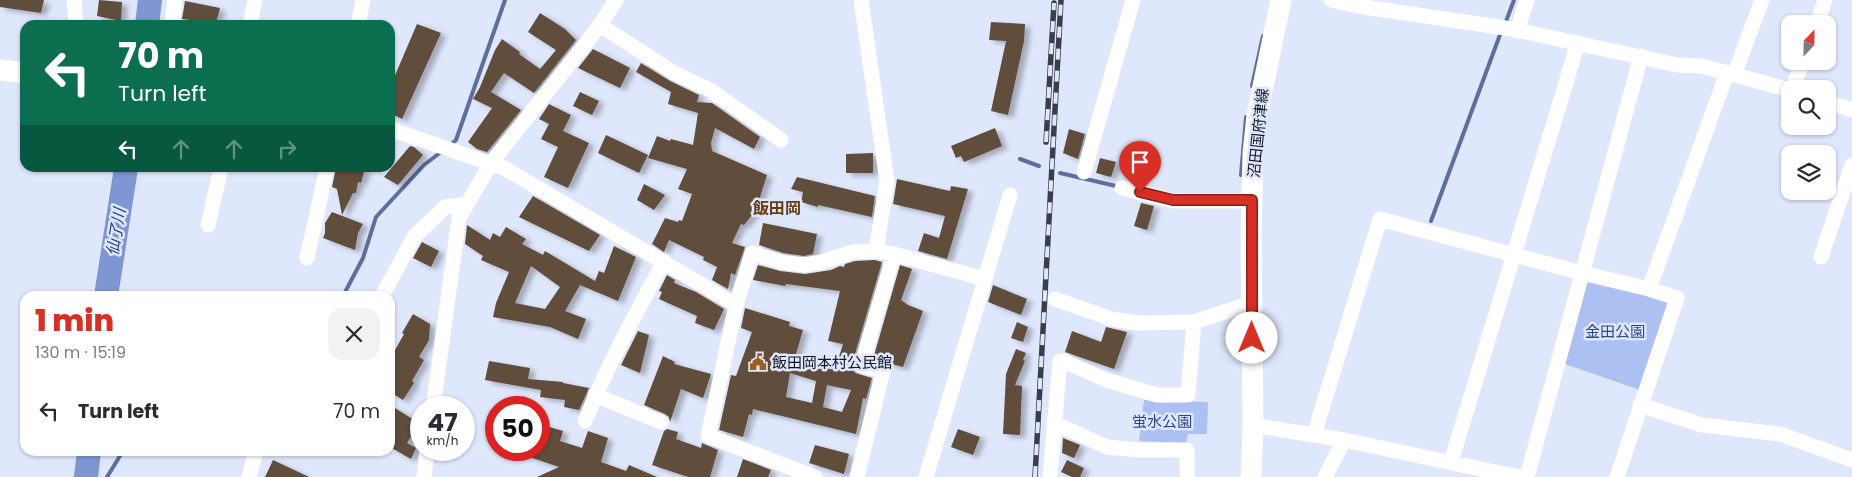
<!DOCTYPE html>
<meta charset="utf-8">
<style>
body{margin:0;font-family:Poppins,"Noto Sans JP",sans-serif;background:#f2f2f3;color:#2b2b33;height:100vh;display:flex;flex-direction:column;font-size:19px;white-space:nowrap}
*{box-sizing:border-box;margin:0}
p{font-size:16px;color:#7c7c81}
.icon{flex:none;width:28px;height:28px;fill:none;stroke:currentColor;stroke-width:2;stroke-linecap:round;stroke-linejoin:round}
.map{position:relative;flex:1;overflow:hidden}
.panel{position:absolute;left:20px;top:291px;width:375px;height:165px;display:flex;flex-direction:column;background:#fff;border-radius:15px;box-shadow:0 1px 4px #0004}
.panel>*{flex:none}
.guide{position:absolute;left:20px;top:20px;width:375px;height:152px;border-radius:15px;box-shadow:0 1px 4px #0004;background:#0b6e4f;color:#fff;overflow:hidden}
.needle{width:32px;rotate:22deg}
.buttons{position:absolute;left:1781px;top:15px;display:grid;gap:10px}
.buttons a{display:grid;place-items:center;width:55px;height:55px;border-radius:10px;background:#fff;box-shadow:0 1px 4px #0004;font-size:25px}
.speed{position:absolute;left:410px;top:396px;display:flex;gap:10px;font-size:25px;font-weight:700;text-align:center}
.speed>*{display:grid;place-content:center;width:65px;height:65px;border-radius:50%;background:#fff;box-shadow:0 1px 4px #0004;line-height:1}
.speed small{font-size:12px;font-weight:400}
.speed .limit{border:8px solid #d22;background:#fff;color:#111}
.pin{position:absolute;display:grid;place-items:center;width:42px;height:42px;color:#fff;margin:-51px -21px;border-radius:50% 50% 50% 0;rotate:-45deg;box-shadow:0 0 5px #0007}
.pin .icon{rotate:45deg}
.me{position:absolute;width:55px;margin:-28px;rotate:0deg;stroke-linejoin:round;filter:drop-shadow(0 0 4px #0008)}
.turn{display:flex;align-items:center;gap:18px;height:105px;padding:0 15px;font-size:22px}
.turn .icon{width:65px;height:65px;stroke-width:2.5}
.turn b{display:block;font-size:35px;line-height:42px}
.lanes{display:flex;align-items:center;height:48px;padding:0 15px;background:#0003;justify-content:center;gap:25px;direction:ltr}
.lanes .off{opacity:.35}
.round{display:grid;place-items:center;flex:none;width:52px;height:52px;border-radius:15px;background:#f2f2f3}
.overview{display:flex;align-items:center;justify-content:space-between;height:85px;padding:0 15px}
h1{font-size:30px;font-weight:800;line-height:38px;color:#d93025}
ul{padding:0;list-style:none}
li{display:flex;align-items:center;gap:15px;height:70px;padding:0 15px}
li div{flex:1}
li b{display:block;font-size:19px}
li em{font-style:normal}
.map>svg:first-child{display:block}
</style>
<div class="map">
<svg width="1852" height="477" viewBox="0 0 1852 477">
<defs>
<filter id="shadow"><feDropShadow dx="5.5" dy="3" stdDeviation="2.5" flood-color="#0004"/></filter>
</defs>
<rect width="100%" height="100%" fill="#dfe7fd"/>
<path fill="#adc0f2" d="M 1586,276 L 1671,301 L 1640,390 L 1562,363 Z
M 1144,400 L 1208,402 L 1207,434 L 1188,434 L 1186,443 L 1139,441 Z"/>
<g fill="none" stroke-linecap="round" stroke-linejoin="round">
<path stroke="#5e6f9d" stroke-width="4" d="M 1505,24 L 1514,0
M 1252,86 L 1263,36
M 449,146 L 456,140 L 505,0
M 1020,159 L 1039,166
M 1060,173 L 1116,186
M 1241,175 L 1246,117
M 1431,221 L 1501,32
M 343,296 L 363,258 L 376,217 L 424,165 L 441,152
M 107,477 L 123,451"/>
<path stroke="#7f96d3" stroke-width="24" d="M 147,25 L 150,0
M 106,296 L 126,168
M 86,477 L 89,451"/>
</g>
<path fill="#614d3b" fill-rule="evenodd" filter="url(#shadow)" d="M 0,0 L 44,0 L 41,13 L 0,7 Z
M 99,0 L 122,2 L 121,21 L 97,16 Z
M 185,1 L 220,8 L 216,23 L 182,19 Z
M 540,13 L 565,29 L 576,40 L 534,93 L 504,73 L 491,92 L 521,110 L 487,152 L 477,149 L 468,142 L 492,108 L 473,99 L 480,87 L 495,50 L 502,39 L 520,52 L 519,54 L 540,69 L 556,50 L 528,32 Z
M 991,22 L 1025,24 L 1024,41 L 1008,115 L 991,111 L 1006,41 L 989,40 Z
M 417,24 L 441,33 L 402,119 L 390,113 L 390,87 Z
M 593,49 L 630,68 L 620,88 L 578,68 Z
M 641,63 L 670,81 L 699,95 L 697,102 L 712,103 L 760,137 L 754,149 L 715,128 L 711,143 L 712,151 L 767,175 L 756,210 L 744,225 L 741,224 L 732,243 L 745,247 L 735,275 L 731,273 L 728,289 L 712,280 L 717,267 L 703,260 L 704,257 L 669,240 L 664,252 L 652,244 L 665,218 L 678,222 L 679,220 L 682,221 L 692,194 L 678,189 L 687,169 L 648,158 L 657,136 L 670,141 L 671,139 L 693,145 L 698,113 L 668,104 L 671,92 L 636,72 Z
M 580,92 L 599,101 L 592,115 L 573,106 Z
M 549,104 L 571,115 L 563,131 L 589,143 L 568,188 L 544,177 L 558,147 L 541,139 L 549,124 L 539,119 Z
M 995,128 L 1002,146 L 964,162 L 961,156 L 956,158 L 951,146 Z
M 1069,129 L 1085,134 L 1078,159 L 1063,153 Z
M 606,135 L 648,155 L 639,173 L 598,153 Z
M 410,146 L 414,147 L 423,155 L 398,185 L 384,177 Z
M 873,153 L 873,173 L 846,173 L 846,154 Z
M 1100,158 L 1116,162 L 1111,177 L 1096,173 Z
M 336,168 L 365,168 L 361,183 L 358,182 L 356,193 L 353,193 L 342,215 L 337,189 L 332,187 Z
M 797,177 L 875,196 L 872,217 L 818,205 L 818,207 L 801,202 L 803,192 L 791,189 Z
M 897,179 L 950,191 L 951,186 L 968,189 L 947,259 L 918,251 L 924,233 L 939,238 L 945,216 L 893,204 Z
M 644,184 L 665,195 L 654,210 L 637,200 Z
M 533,196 L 600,235 L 589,251 L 519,217 Z
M 1141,203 L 1154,206 L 1147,230 L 1134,226 Z
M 332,212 L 363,224 L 358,233 L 355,250 L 323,238 L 325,233 L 325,223 Z
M 763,223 L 817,234 L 813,254 L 804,256 L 783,253 L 759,245 Z
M 467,225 L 490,240 L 493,233 L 500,237 L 506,227 L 526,239 L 522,244 L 543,255 L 545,251 L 595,281 L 599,271 L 604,273 L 614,246 L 636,257 L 618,301 L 580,285 L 565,311 L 586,319 L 578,339 L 550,327 L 493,317 L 496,303 L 509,272 L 481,260 L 483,256 L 465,244 ZM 531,266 L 560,287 L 545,309 L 515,303 Z
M 422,242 L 439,251 L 431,267 L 413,258 Z
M 875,260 L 882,262 L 852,364 L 852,369 L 855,373 L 872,378 L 866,399 L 863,398 L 856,434 L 753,409 L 752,415 L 749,414 L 743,437 L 719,430 L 731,375 L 736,376 L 752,332 L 741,328 L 745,308 L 790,322 L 789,326 L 803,330 L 796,354 L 836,366 L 843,344 L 828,341 L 840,291 L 786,284 L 785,286 L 753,280 L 758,265 L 780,271 L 805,274 L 831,270 L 840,266 L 844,267 L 845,264 L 855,261 ZM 790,373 L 816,381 L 812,403 L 786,397 ZM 827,385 L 851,390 L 842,412 L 823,407 Z
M 900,265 L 912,269 L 901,300 L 908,305 L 923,311 L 903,367 L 873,359 Z
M 667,275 L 675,280 L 674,283 L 696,292 L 724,309 L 714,330 L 695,323 L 697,316 L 659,299 L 662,292 L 659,291 Z
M 993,285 L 1027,299 L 1021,315 L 988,302 Z
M 413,314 L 430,324 L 429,340 L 419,357 L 424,360 L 412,381 L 414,383 L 403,400 L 390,392 L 390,359 L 404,334 L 402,333 Z
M 1017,322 L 1028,327 L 1023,342 L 1011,338 Z
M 1106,327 L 1127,332 L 1114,369 L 1065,352 L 1072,331 L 1101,342 Z
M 638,331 L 649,335 L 640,373 L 621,365 Z
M 1016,349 L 1026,353 L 1023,360 L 1025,361 L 1015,385 L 1022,386 L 1020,435 L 1003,434 L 1006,374 Z
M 663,356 L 675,362 L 674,364 L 711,374 L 703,398 L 681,389 L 670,422 L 669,417 L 665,414 L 644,405 Z
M 489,361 L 530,368 L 528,379 L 563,382 L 563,383 L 589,388 L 579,410 L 564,407 L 565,400 L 540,397 L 541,390 L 485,380 Z
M 390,405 L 419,423 L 407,443 L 416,448 L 411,459 L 390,447 Z
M 539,424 L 563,431 L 560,441 L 582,448 L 588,431 L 608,438 L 601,462 L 626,471 L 629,465 L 657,477 L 537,477 L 559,467 L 515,452 L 515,450 L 539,450 Z
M 667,429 L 678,432 L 676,439 L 701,448 L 702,443 L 718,450 L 710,477 L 688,477 L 652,465 L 664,431 Z
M 958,429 L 980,437 L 973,455 L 951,447 Z
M 1063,438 L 1080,445 L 1074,458 L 1062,453 Z
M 815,445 L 849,454 L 844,474 L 809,463 Z
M 743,459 L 771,470 L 768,477 L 737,477 Z
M 273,460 L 309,477 L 265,477 Z
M 1067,460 L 1084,468 L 1080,477 L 1072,477 L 1061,472 Z"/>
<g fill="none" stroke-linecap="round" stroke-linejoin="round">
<path stroke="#fff" stroke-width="15" d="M 74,0 L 76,25
M 861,0 L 887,181 L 876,251
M 1331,0 L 1358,6 L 1512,29 L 1677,65 L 1702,66 L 1790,90
M 1817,24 L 1825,0
M 172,25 L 175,0
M 250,25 L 255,0
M 358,25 L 363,0
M 600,25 L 674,73 L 710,90 L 781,140
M 1517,31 L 1527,0
M 1734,75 L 1762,0
M 1792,89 L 1803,61
M 1828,102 L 1852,110
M 390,129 L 504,168 L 736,305 L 708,436 L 815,477
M 1084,172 L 1133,0
M 1122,188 L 1173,201 L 1252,201
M 208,225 L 221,168
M 1821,257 L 1852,165
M 307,258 L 327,168
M 1649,289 L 1727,73
M 382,296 L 414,237 L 445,207 L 467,204
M 1055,299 L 1112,319 L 1136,323 L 1194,322 L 1252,303
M 736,305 L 752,253 L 781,262 L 804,265 L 822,262 L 853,252 L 876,251 L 894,254 L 985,279
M 595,395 L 661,422
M 1640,405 L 1702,425 L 1780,434 L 1852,460
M 433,408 L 459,218 L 491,163 L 600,25 L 616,0
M 585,421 C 607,366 636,314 664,261
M 1054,423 L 1107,447 L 1139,450 L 1187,450 L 1187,477
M 1253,425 L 1344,440 L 1519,477
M 1314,435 L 1380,219 L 1582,273 L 1649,289 L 1677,298 L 1617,477
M 1451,462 L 1578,43
M 249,477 L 256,451
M 424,477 L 427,450
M 857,477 L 883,371 L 861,366 L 894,254
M 926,477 L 1010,195
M 1050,477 L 1060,361 L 1064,361 L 1106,380 L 1157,395 L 1188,395 L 1194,322
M 1325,477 L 1344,440
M 1527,477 L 1641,56"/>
<path stroke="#fff" stroke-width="21" d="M 0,70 L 25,73
M 1251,477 L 1253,425 L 1251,236 L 1253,153 L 1257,115 L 1281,0"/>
<g stroke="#3a3e4a" stroke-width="5.5">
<path id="rail" d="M 1046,142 L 1054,3
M 1035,477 L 1061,0"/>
</g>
<use href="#rail" stroke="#dfe7fd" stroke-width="4" stroke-dasharray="11" stroke-linecap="butt"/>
</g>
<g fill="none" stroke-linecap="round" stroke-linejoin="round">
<g stroke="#8d1f18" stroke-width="12">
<path id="route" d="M 1140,192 L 1173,200 L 1252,200 L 1252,338"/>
</g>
<use href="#route" stroke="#d93025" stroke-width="9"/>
</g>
<defs>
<g id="civic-bare" transform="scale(1.35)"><path d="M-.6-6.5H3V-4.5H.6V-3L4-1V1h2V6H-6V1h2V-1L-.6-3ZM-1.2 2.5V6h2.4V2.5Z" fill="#9b5f21" stroke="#dfe7fd" stroke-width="2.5" paint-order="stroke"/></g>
</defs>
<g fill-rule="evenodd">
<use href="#civic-bare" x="758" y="362"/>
</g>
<g text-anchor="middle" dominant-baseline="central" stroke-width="5" stroke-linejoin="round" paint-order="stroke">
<g font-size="15" fill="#12151f" stroke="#dfe7fd">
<text transform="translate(1258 133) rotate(-84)">沼田国府津線</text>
</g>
<g font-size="15" fill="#2f448e" stroke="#dfe7fd">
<text x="1615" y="331">金田公園</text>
<text x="1162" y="421">蛍水公園</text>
</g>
<g font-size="15" fill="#12151f" stroke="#dfe7fd" text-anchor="start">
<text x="772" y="362">飯田岡本村公民館</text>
</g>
<g font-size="16" font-weight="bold" fill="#663d12" stroke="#dfe7fd">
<text x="777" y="208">飯田岡</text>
</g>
<g font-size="16" font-style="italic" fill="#24377f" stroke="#dfe7fd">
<text transform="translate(116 232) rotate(-81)">仙了川</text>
</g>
</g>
</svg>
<div class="buttons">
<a><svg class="needle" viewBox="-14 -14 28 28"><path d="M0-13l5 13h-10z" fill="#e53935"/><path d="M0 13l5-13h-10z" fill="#7c7c81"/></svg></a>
<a><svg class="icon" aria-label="search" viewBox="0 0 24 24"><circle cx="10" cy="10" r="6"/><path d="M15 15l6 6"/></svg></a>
<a><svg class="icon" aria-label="layers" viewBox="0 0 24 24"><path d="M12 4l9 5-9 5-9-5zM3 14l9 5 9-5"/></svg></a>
</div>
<div class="speed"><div>47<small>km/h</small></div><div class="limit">50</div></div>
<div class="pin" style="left:1140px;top:192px;background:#d93025"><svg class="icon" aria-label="arrive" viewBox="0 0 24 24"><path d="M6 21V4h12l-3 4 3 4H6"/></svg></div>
<svg class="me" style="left:1252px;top:338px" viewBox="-20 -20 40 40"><circle r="19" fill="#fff"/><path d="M0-13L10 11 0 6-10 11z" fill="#d93025"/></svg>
<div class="guide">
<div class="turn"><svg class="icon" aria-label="left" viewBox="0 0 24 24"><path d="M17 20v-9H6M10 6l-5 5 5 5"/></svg><div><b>70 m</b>Turn left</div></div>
<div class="lanes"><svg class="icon" aria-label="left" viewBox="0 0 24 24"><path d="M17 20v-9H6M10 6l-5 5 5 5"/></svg><svg class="icon off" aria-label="ahead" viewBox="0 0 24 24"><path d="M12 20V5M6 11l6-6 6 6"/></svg><svg class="icon off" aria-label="ahead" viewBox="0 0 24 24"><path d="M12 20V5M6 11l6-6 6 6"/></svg><svg class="icon off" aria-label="right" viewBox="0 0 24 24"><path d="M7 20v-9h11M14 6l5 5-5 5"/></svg></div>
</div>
<section class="panel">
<div class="overview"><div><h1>1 min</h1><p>130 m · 15:19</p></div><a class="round"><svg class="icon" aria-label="close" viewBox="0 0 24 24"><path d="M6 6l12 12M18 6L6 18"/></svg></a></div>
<ul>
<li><svg class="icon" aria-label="left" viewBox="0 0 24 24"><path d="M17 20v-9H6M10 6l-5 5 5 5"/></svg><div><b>Turn left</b></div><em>70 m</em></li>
</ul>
</section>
</div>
